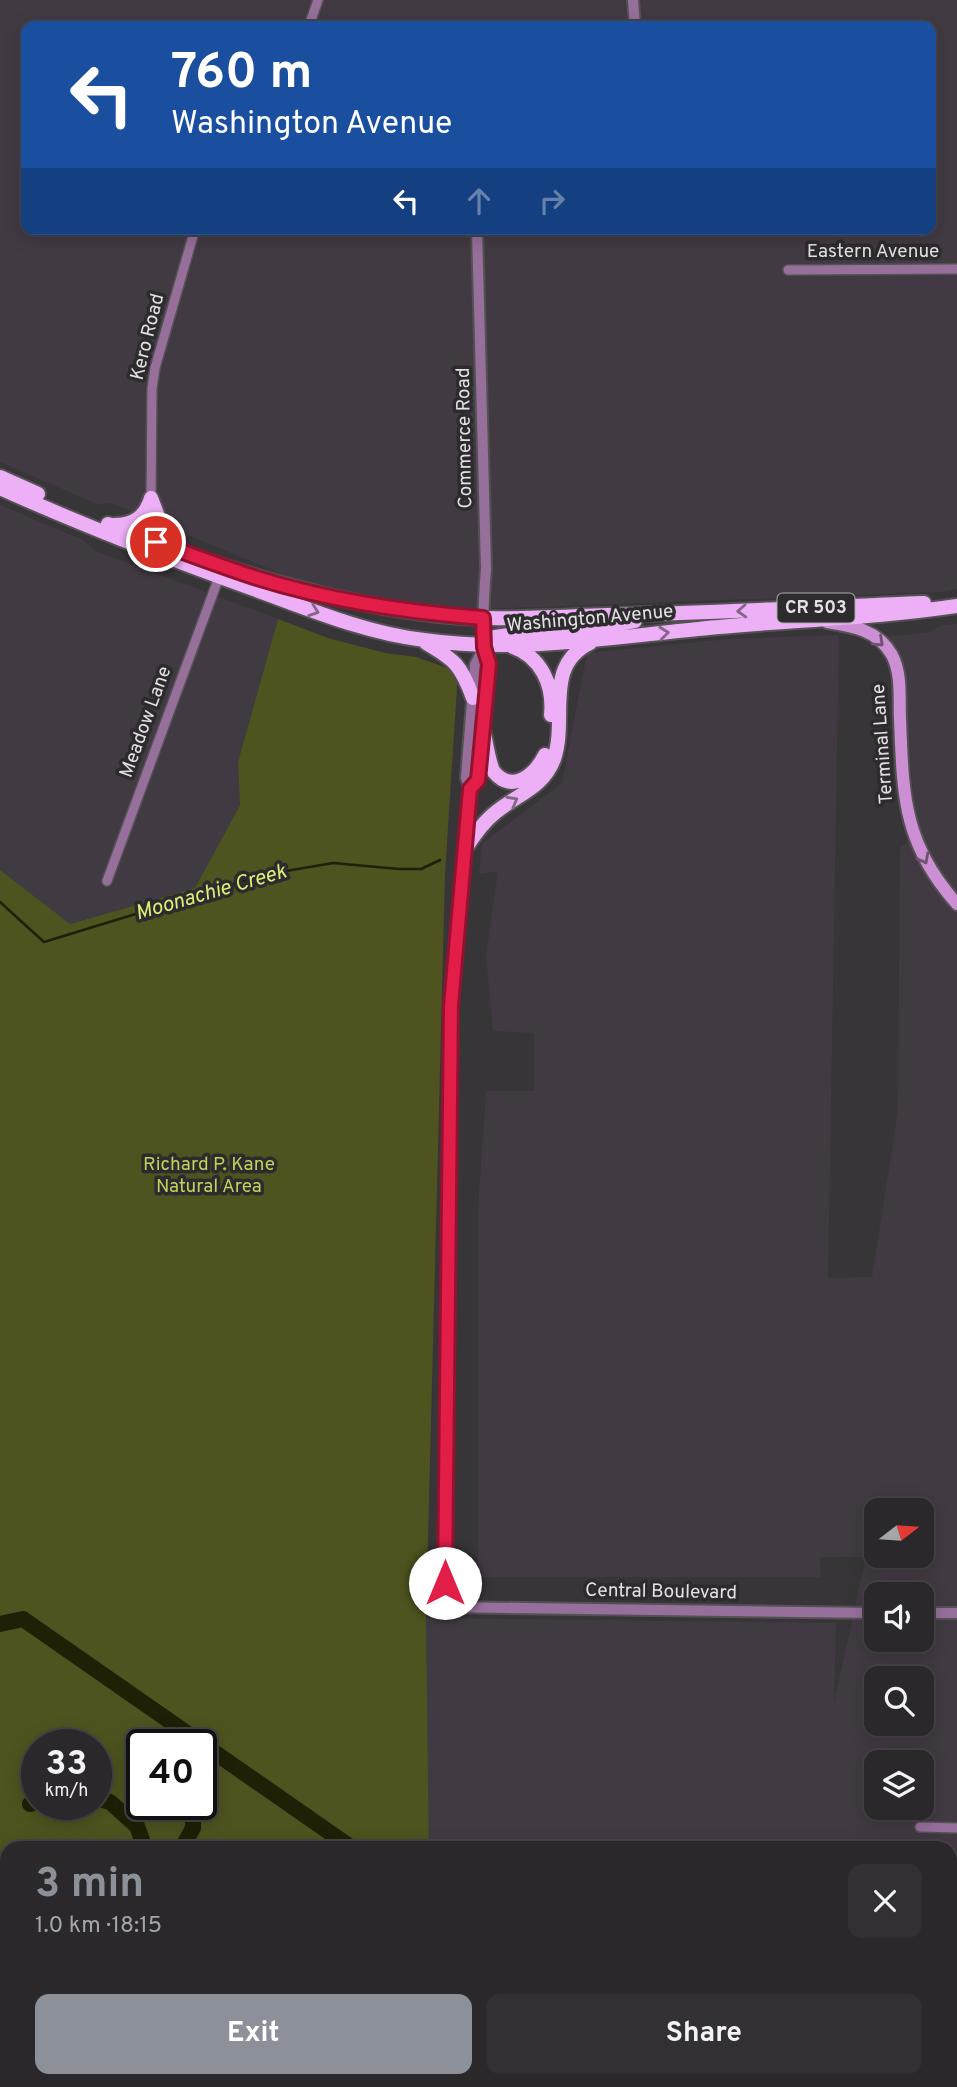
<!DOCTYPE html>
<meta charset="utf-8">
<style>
body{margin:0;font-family:Overpass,sans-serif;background:#323032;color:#f1f3f6;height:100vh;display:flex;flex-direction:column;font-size:26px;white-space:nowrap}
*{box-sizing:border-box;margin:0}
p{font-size:23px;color:#a5a6a8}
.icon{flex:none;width:38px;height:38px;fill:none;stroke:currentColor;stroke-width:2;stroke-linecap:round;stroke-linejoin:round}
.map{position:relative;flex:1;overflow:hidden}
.drawer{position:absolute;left:0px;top:1841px;width:957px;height:247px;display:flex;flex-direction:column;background:#2a282a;border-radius:21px 21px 0 0;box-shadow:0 4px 18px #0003,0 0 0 2px #464447}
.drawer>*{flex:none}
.banner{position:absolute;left:21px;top:21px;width:915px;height:214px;border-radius:14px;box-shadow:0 4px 18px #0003,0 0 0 2px #464447;background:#1a4fa0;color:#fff;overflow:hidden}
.needle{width:46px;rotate:73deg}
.fabs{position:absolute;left:864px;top:1498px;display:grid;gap:14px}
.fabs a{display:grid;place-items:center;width:70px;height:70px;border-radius:14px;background:#2a282a;box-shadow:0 4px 18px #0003,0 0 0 2px #464447;font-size:35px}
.speed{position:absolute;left:21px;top:1729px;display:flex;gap:14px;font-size:35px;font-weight:700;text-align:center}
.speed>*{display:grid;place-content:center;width:91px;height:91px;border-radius:50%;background:#2a282a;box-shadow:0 4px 18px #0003,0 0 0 2px #464447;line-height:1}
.speed small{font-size:18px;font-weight:400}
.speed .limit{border:4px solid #111;border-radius:10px;background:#fff;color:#111}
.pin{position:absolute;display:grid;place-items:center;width:60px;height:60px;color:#fff;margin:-30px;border:4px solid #fff;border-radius:50%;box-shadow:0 2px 7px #0007}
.me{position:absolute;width:77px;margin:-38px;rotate:0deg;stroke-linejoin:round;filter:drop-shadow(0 0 5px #0008)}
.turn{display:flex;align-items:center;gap:24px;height:147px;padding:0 35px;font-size:32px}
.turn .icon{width:91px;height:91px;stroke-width:2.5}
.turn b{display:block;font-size:49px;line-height:60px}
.lanes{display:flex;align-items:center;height:66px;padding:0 35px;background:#0003;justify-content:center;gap:35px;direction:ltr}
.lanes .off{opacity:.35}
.round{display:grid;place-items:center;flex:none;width:74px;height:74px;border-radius:14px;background:#323032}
.headline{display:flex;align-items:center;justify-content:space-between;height:119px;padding:0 35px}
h1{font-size:42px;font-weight:700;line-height:52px;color:#8c9099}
.primary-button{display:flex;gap:14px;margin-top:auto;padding:14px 35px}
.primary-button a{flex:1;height:80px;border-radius:14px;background:#8c9099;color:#fff;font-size:28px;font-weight:700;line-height:80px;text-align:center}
.primary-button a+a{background:#323032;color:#f1f3f6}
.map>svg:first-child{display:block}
</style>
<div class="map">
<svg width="957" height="2087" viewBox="0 0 957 2087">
<rect width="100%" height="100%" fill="#383538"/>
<path fill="#423a43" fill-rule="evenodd" d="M 0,0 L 957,0 L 957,589 L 939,592 L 506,608 L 461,609 L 387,603 L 308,585 L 111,503 L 97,504 L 0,462 ZM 26,26 L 931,26 L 931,229 L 26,229 Z
M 0,505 L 83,540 L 96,551 L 278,619 L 238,762 L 240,805 L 195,888 L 69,924 L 0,870 Z
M 957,624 L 957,1951 L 950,1953 L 950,1848 L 429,1848 L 426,1618 L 836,1623 L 834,1703 L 866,1557 L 820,1557 L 821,1577 L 478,1577 L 478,1209 L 486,1091 L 534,1091 L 534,1033 L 493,1031 L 486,956 L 498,871 L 479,874 L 482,844 L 562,783 L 587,653 L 729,639 L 839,635 L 828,1278 L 872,1277 L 898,1111 L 900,847 L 917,836 L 902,668 L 871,638 L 927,633 L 940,626 ZM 877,1510 L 922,1510 L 922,1556 L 877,1556 ZM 877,1594 L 922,1594 L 922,1640 L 877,1640 ZM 877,1678 L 922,1678 L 922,1724 L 877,1724 ZM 877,1762 L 922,1762 L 922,1808 L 877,1808 Z"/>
<path fill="#4f531f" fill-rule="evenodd" d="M 278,619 L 328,638 L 385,653 L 416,657 L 458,672 L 445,874 L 426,1618 L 429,1848 L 7,1848 L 7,2081 L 950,2081 L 950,1953 L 957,1951 L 957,2087 L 0,2087 L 0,870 L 70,924 L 195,888 L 240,805 L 238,762 ZM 37,1745 L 96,1745 L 96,1804 L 37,1804 ZM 142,1745 L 201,1745 L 201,1804 L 142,1804 Z"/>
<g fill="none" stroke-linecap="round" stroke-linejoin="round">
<path stroke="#1e2105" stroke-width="2.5" d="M 0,902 L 44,942 L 263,875 L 333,863 L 399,869 L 421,869 L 440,860"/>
<path stroke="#1e2105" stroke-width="16" d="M 0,1624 L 23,1619 L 352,1848
M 96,1798 L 110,1802 L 137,1826 L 145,1848
M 30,1804 L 37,1802
M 182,1848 L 193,1828 L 193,1809
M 0,1875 L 7,1882
M 0,1996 L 7,1999
M 177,2081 L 178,2087
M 341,2081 L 341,2087
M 65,2087 L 66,2081
M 475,2087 L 476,2081"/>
<g stroke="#535153" stroke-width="12">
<path id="minor" d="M 309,26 L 318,0
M 788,270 L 957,269
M 151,498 L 152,389 L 155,368 L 195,229
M 107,881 L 219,577
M 920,1827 L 957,1828"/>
</g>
<g stroke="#535153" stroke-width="14">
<path id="tertiary" d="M 633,0 L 635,26
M 484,647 L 475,665 L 466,778 L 470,789 L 451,1006 L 445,1607 L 877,1613
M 470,789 L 478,780 L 489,664 C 480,632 484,600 486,568 L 477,229
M 922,1613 L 957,1613"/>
</g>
<g stroke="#535153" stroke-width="16">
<path id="secondary" d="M 827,622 C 853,626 878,630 892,655 C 902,674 899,698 900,719 C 903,795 903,844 957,904"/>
</g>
<g stroke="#535153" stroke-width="18">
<path id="primary" d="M 0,477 L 38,494
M 0,488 C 84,526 170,559 256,590 C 311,610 366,633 424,640 C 516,653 607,638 698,629 C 784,620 871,619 957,606
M 151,498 L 167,540 L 177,549
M 108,524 C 209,565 314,599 422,613 C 484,622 546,617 607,615 C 713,613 818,607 924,603
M 114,525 C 134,525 145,517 151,498
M 426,643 C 455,660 461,665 473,698
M 485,646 L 495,637 L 509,635 L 567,632 L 635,621
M 513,647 C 541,657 554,685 551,715
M 483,730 C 486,740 489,765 494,772 C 513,795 536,773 545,755
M 465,849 C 474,836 483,822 496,812 C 518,794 543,788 554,759 C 568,718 543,666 590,643"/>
</g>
<use href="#minor" stroke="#96709b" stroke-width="9"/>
<use href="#tertiary" stroke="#96709b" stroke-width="10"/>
<use href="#secondary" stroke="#cc8fd4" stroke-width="12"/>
<use href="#primary" stroke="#edaff5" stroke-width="14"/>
</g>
<defs><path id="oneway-chevron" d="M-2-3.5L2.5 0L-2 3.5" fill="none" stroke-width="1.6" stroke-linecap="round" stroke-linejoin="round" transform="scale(1.75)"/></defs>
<g stroke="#846688">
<use href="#oneway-chevron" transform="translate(314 611) rotate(19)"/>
<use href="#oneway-chevron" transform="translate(742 611) rotate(177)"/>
<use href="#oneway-chevron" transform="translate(664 633) rotate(-6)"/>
<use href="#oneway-chevron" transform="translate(513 801) rotate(-29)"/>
</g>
<g stroke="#6d5370">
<use href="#oneway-chevron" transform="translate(879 642) rotate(43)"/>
<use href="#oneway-chevron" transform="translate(924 859) rotate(62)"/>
</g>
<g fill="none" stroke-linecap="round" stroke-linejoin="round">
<g stroke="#92132f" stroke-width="18">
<path id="route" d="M 156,542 C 189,554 223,567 257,578 C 330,601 406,612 483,618 L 484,647 L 489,664 L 478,780 L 470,789 L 451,1006 L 445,1583"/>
</g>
<use href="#route" stroke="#e11d48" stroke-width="12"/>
</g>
<g text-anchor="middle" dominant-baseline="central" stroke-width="7" stroke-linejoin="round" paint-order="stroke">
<rect fill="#2e2b2e" stroke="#adaaad" stroke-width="2" x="777.5" y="593.5" width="77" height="29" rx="5"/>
<g font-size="18" font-weight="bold" fill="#e3e1e3">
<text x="816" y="608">CR 503</text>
</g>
<g font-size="19" fill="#e3e1e3" stroke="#2e2b2e">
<text x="873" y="252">Eastern Avenue</text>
<text transform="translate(148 337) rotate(-76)">Kero Road</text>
<text transform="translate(465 438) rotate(-91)">Commerce Road</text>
<text transform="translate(590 619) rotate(-5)">Washington Avenue</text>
<text transform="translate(146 722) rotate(-70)">Meadow Lane</text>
<text transform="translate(883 744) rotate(-94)">Terminal Lane</text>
<text transform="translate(661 1592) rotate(1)">Central Boulevard</text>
</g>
<g font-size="19" fill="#c5cf5a" stroke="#2e2b2e">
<text x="209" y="1165">Richard P. Kane<tspan x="209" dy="22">Natural Area</tspan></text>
</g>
<g font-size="21" font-style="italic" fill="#e2ed78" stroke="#2e2b2e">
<text transform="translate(211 893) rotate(-16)">Moonachie Creek</text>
</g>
</g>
</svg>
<div class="fabs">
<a><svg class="needle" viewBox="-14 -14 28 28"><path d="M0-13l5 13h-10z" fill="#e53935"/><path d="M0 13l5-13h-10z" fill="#a5a6a8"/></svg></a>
<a><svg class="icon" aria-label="sound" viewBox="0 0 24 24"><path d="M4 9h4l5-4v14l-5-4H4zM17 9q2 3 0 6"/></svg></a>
<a><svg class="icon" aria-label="search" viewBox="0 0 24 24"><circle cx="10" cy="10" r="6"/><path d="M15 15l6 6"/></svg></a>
<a><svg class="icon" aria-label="layers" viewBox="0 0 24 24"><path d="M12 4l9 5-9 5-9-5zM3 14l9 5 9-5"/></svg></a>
</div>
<div class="speed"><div>33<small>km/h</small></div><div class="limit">40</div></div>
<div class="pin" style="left:156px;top:542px;background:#d93025"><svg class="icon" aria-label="arrive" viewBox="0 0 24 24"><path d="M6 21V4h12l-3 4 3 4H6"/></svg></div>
<svg class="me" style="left:445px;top:1583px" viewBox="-20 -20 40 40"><circle r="19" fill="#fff"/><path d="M0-13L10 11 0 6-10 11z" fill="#e11d48"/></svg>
<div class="banner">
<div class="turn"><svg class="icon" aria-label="left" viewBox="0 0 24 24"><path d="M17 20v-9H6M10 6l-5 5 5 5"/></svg><div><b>760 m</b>Washington Avenue</div></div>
<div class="lanes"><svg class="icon" aria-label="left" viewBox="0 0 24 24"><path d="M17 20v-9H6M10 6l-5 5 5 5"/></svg><svg class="icon off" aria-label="ahead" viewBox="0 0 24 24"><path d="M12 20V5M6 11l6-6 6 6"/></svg><svg class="icon off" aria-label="right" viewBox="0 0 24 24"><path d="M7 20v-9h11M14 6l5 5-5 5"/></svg></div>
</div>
<section class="drawer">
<div class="headline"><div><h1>3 min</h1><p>1.0 km · 18:15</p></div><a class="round"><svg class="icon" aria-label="close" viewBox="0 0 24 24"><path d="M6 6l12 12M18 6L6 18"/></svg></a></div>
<div class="primary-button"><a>Exit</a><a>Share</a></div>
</section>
</div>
